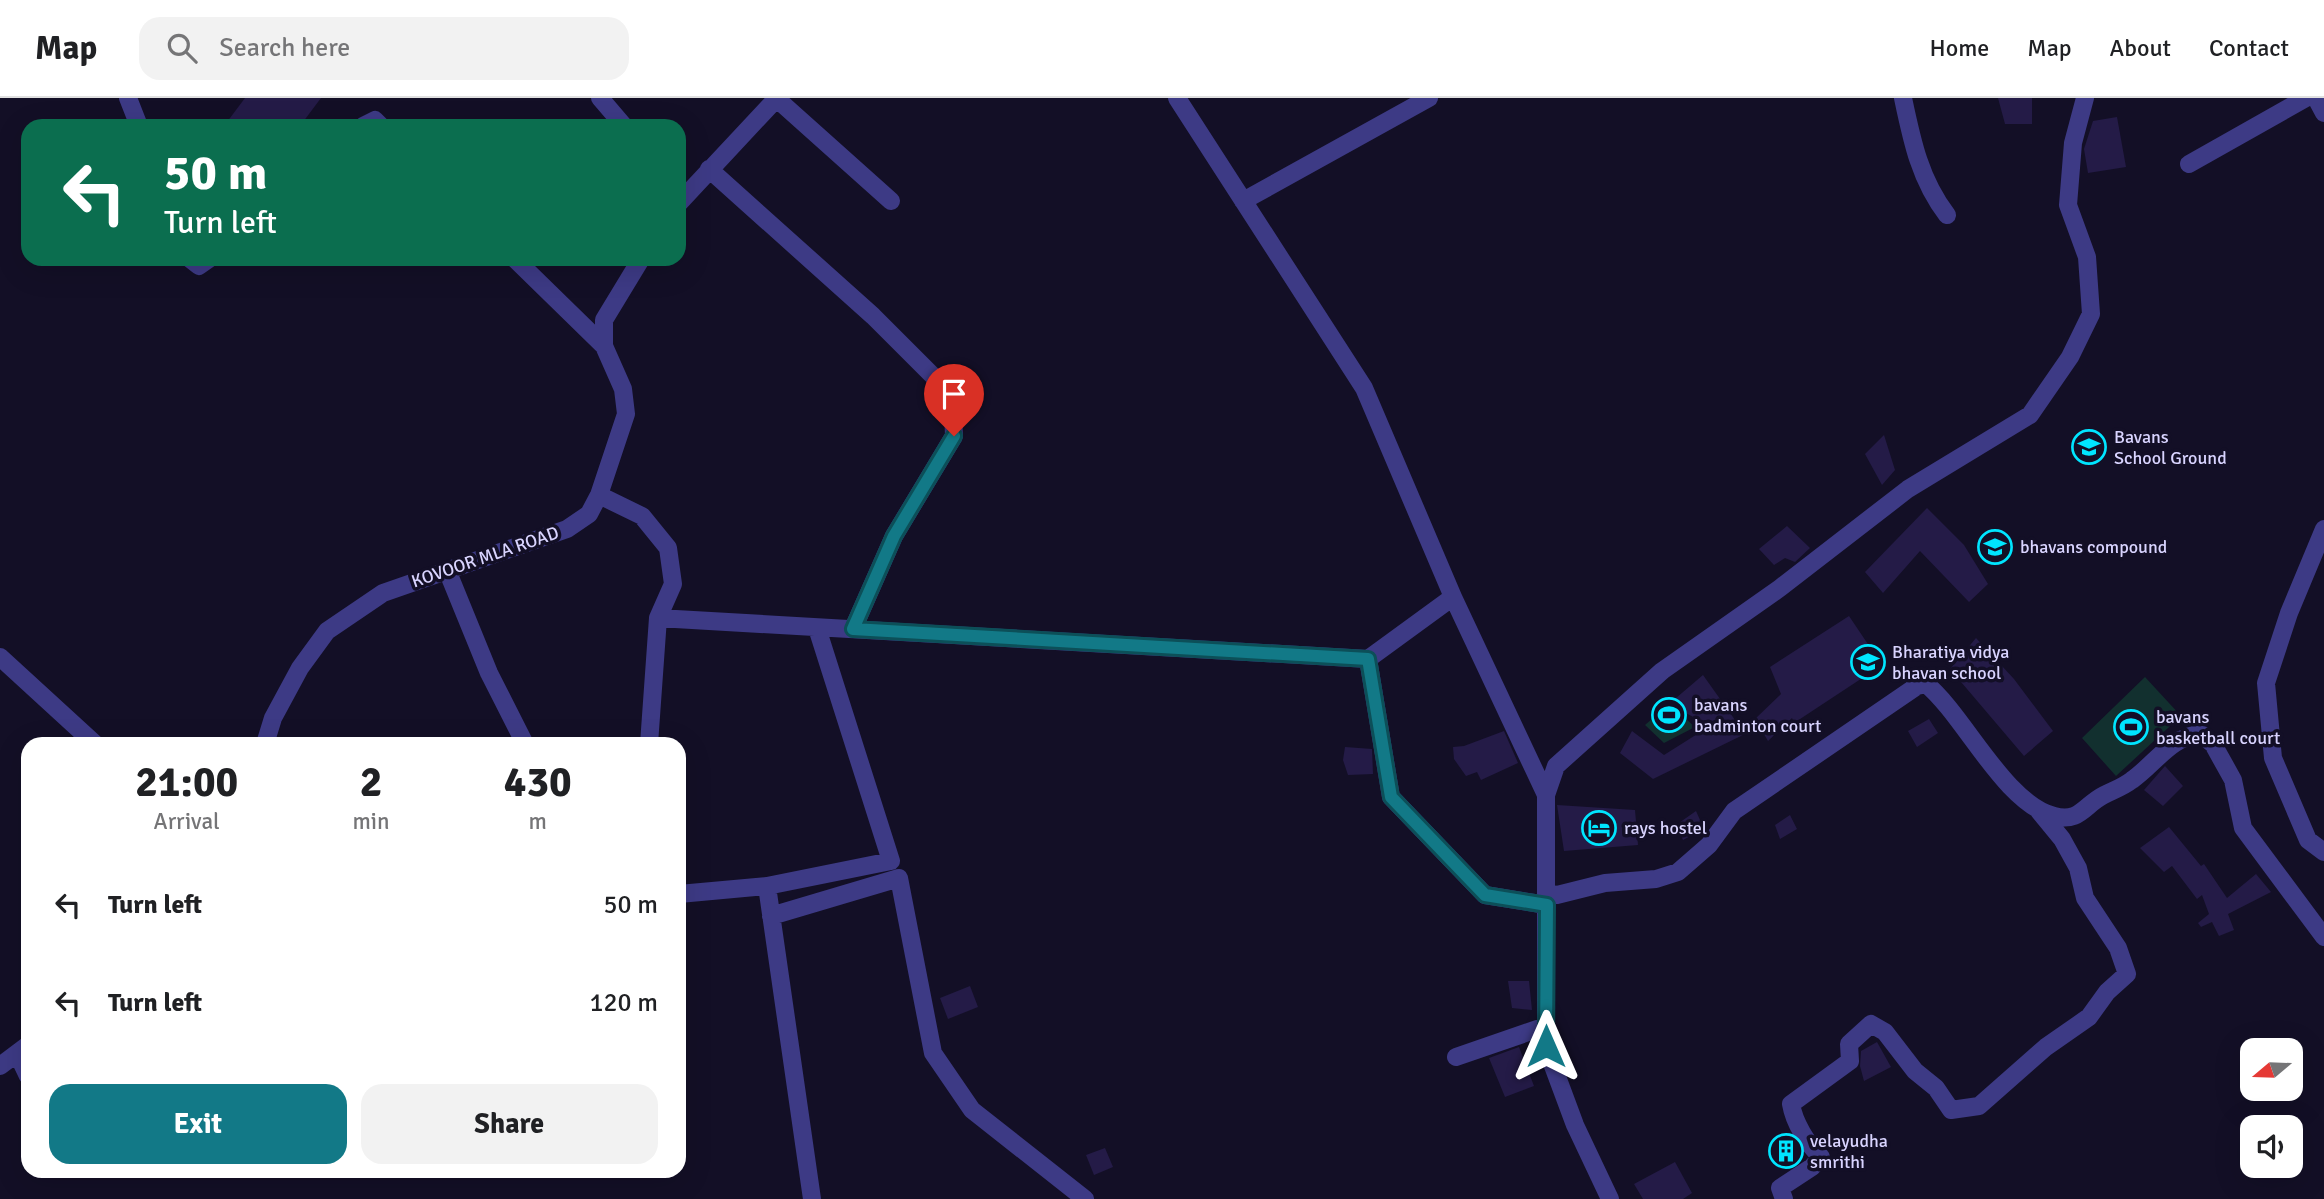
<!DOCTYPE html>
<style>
body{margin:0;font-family:Signika,sans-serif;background:#f2f2f2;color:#202124;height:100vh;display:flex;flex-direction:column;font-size:26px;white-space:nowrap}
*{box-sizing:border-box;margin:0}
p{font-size:23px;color:#757577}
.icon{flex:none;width:38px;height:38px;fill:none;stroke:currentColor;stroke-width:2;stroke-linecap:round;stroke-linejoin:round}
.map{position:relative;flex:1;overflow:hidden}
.sheet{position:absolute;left:21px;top:639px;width:665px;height:441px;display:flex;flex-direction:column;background:#fff;border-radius:21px;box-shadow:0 7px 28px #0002}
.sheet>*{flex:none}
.guide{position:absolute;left:21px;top:21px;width:665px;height:147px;border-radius:21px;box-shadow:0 7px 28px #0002;background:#0b6e4f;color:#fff;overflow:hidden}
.needle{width:46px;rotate:251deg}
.fabs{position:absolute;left:2240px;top:940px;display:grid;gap:14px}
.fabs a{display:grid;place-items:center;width:63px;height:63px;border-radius:14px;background:#fff;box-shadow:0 7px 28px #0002;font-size:35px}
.pin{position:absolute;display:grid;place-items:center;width:60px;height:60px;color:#fff;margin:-72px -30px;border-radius:50% 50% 50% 0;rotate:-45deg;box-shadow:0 0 7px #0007}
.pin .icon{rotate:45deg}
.me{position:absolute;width:77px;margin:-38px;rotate:0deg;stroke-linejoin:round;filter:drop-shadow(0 0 5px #0008)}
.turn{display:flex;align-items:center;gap:24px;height:147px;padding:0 28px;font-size:32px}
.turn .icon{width:91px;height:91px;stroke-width:2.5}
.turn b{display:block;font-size:49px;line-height:60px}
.eta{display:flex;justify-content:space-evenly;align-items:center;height:119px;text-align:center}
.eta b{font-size:42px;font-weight:800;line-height:49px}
.action{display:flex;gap:14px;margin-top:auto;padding:14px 28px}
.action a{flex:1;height:80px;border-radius:21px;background:#127987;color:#fff;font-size:28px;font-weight:800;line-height:80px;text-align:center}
.action a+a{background:#f2f2f2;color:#202124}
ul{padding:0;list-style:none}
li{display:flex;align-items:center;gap:21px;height:98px;padding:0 28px}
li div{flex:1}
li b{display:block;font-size:26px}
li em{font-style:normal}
header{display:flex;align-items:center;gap:42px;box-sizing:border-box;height:98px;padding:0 35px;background:#fff;border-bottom:2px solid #e0e0e0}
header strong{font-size:33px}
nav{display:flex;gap:38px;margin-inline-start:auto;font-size:24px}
.search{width:490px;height:63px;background:#f2f2f2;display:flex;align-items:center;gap:18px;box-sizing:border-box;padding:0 24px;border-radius:21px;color:#757577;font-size:26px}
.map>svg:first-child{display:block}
</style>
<header>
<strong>Map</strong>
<div class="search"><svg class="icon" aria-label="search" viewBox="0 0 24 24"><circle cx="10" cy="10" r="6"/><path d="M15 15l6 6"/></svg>Search here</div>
<nav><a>Home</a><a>Map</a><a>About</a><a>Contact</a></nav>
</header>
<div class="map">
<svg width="2324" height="1101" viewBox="0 0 2324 1101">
<rect width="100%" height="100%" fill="#130f26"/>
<path fill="#12302f" d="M 2145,579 L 2181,618 L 2116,678 L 2082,640 Z
M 1669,606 L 1695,629 L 1664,645 L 1645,627 Z"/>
<path fill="#241b47" d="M 245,0 L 321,0 L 300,28 L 224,28 Z
M 1998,0 L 2032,0 L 2032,26 L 2005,26 Z
M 2117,19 L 2126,69 L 2088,75 L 2084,51 L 2093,23 Z
M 1884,337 L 1895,372 L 1882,387 L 1865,356 Z
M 1927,410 L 1964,447 L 1988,486 L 1969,504 L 1920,453 L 1883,495 L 1865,474 Z
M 1787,428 L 1810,450 L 1795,464 L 1785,460 L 1774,467 L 1759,451 Z
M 1849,518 L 1882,567 L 1794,625 L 1792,620 L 1768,643 L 1755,621 L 1781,596 L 1770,569 Z
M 1976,540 L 2014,581 L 2053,633 L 2024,658 L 1950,571 Z
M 1703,577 L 1745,636 L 1653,681 L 1620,655 L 1632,633 L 1664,657 L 1710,628 L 1669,606 Z
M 1929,621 L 1938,635 L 1917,649 L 1908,633 Z
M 1504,633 L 1518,665 L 1481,682 L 1477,674 L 1466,678 L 1454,661 L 1453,649 L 1464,648 Z
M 1345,649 L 1372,651 L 1373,676 L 1348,677 L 1343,662 Z
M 2165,668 L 2183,688 L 2163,708 L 2144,692 Z
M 1557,707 L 1635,712 L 1638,747 L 1564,753 Z
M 1696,713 L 1704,731 L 1683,742 L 1676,727 Z
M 1790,717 L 1797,731 L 1780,741 L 1775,727 Z
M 2169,729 L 2201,768 L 2204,766 L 2227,800 L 2256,776 L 2271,794 L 2228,816 L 2234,832 L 2219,838 L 2212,824 L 2201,829 L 2198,825 L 2209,816 L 2202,797 L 2197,801 L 2172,768 L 2164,774 L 2140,750 Z
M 1508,883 L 1529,883 L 1532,912 L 1512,910 Z
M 970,888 L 978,909 L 948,921 L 940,900 Z
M 1877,944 L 1891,969 L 1864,983 L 1860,968 L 1861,953 Z
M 1519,949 L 1534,988 L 1505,999 L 1489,960 Z
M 1792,1040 L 1803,1056 L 1778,1068 L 1769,1050 Z
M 1105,1050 L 1113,1069 L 1094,1077 L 1086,1057 Z
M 1675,1064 L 1692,1095 L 1683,1101 L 1643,1101 L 1634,1086 Z"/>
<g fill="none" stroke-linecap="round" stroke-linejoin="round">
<path stroke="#3d3a85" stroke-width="18" d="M 128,0 L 139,28
M 600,0 L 624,28
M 1177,0 L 1364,290 L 1453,499 L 1368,561
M 1903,0 C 1912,43 1920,82 1947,117
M 2316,0 L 2324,15
M 777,1 L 891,103
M 363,28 L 375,22 L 381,28
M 2189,66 L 2306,0
M 709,71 L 873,218 L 938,283 L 953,313 L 954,338 L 894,438 L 853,531
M 1243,103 L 1429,0
M 679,105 L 777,0
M 190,161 L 199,168 L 209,161
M 515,161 L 604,248
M 599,397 L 642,418 L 668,450 L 673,486 L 658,520
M 2324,431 L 2289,515 L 2266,585 L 2273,660 L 2308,742 L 2324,754
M 447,472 L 489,575 L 525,646
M 1453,499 L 1546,697
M 0,559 L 95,646
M 265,646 L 273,620 L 300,570 L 327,533 L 383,495 L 567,431 L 589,416 L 599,397 L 626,316 L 623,291 L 604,248 L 604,222 L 641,161
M 649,646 L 658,520 L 1368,561 L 1391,699 L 1485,797 L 1547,807
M 767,788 L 891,763 L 817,530
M 1547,795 L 1557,797 L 1605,785 L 1656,781 L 1678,774 L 1709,747 L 1734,713 L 1917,588 L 1926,586 C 1964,617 2004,705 2054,718 C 2080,725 2084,707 2104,697 C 2114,692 2123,689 2132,682 C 2155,666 2171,638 2201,636 L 2213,646 L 2233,682 L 2243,730 L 2324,839
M 679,796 L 767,788 L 812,1101
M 771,818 L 899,780 L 933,955 L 972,1012 L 1085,1101
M 17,955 L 28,978
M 1456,959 L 1546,928
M 0,968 L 28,947
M 1610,1101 L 1575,1027 L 1546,949 L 1546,697 L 1556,668 L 1662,573 L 1780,490 L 1908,391 L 2030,317 L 2070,259 L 2091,216 L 2087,159 L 2068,107 L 2073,45 L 2085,0
M 1784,1101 L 1780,1090 L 1812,1069 L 1821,1059 C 1807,1046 1794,1024 1791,1006 L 1850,963 L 1849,946 L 1871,926 L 1885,934 L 1915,973 L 1936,990 L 1951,1012 L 1979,1008 L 2046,949 L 2089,919 L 2107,894 L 2127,876 L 2118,850 L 2085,800 L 2078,770 L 2062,741 L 2039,713"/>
</g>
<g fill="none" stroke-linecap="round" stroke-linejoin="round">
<g stroke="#0c4f58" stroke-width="18">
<path id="route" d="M 954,338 L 894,438 L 853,531 L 1368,561 L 1391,699 L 1485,797 L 1547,807 L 1546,948"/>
</g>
<use href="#route" stroke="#127987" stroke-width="12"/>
</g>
<defs>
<g id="school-ring" transform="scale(1.75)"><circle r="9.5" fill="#130f26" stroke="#00e5ff" stroke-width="1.5"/><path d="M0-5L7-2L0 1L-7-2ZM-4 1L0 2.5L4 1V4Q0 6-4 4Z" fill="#00e5ff"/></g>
<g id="stadium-ring" transform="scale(1.75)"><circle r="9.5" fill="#130f26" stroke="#00e5ff" stroke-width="1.5"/><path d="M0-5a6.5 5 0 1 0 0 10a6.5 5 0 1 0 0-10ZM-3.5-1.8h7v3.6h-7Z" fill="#00e5ff"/></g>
<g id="hotel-ring" transform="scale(1.75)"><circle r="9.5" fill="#130f26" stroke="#00e5ff" stroke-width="1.5"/><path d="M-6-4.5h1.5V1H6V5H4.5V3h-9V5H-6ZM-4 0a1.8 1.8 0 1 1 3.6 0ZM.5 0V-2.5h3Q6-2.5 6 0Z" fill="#00e5ff"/></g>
<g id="building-ring" transform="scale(1.75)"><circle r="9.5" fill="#130f26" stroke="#00e5ff" stroke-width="1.5"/><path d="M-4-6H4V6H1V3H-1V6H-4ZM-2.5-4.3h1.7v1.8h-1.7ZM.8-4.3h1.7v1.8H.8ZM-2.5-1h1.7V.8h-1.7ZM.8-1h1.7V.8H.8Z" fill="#00e5ff"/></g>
</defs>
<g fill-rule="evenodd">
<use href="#school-ring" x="2089" y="349"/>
<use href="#school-ring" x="1995" y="449"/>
<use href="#school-ring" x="1868" y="564"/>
<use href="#stadium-ring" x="1669" y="617"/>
<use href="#stadium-ring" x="2131" y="629"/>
<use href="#hotel-ring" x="1599" y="730"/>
<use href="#building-ring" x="1786" y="1053"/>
</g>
<g text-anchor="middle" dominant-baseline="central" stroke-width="7" stroke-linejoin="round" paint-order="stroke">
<g font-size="18" fill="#d9d4ff" stroke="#130f26" text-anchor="start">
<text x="2114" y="339">Bavans<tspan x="2114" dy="21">School Ground</tspan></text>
<text x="2020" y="449">bhavans compound</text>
<text x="1892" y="554">Bharatiya vidya<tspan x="1892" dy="21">bhavan school</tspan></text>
<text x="1694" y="607">bavans<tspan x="1694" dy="21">badminton court</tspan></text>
<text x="2156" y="619">bavans<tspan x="2156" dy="21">basketball court</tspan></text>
<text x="1624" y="730">rays hostel</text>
<text x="1810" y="1043">velayudha<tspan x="1810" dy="21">smrithi</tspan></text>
</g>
<g font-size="18" fill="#d9d4ff" stroke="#130f26">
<text transform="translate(485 459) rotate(-19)">KOVOOR MLA ROAD</text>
</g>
</g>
</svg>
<div class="fabs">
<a><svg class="needle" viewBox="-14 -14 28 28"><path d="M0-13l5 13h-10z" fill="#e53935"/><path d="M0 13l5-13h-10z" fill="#757577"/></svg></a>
<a><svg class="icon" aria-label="sound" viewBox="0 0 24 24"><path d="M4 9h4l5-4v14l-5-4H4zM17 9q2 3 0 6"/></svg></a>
</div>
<div class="pin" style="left:954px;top:338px;background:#d93025"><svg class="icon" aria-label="arrive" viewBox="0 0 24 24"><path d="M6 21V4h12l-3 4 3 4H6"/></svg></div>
<svg class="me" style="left:1546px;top:948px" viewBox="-20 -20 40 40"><path d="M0-17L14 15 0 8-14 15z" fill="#127987" stroke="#fff" stroke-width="4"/></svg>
<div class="guide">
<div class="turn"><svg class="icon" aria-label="left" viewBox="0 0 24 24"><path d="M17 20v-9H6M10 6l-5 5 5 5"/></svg><div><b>50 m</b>Turn left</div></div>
</div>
<section class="sheet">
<div class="eta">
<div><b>21:00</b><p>Arrival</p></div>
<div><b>2</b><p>min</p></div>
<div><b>430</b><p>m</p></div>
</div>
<ul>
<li><svg class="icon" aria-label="left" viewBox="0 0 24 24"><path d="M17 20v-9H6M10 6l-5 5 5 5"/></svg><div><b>Turn left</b></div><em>50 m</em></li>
<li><svg class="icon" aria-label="left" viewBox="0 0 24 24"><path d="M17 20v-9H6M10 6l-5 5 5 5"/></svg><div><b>Turn left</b></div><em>120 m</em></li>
</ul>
<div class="action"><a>Exit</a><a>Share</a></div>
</section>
</div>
